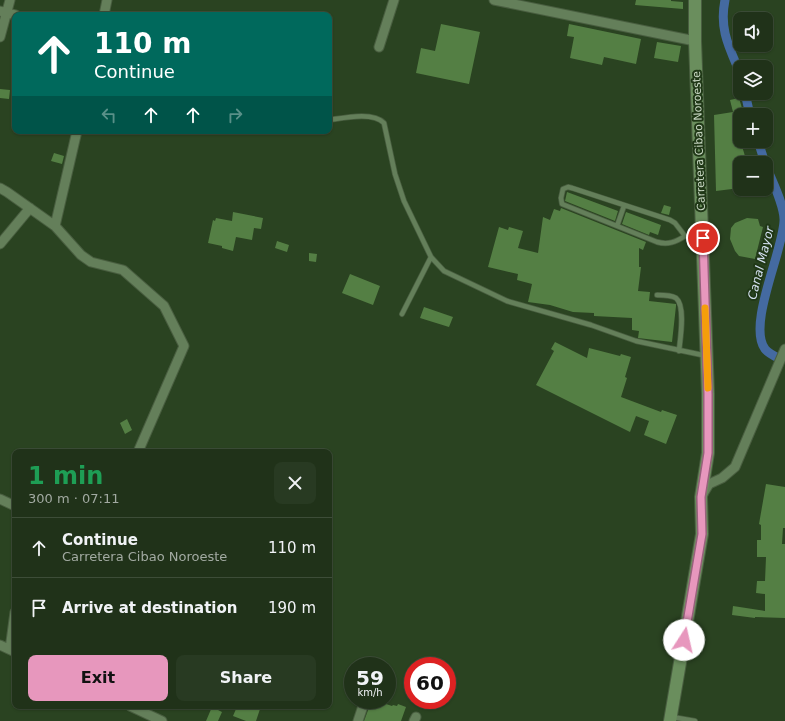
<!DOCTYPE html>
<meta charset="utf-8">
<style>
body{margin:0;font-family:"DejaVu Sans",sans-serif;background:#283a22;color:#f1f3f6;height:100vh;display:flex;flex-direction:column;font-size:15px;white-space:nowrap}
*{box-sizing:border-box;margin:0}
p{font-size:13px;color:#a2aaa2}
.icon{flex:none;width:22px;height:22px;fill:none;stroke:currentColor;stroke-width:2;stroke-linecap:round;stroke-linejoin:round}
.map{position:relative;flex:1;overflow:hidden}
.panel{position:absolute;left:12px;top:449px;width:320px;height:260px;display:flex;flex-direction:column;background:#203219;border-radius:8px;box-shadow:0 1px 3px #0004,0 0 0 1px #3d4d38}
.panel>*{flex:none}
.top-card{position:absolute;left:12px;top:12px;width:320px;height:122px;border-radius:8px;box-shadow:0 1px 3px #0004,0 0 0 1px #3d4d38;background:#00695c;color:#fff;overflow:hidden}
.controls{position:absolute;left:733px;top:12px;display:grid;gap:8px}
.controls a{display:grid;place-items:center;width:40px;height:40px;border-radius:8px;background:#203219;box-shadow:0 1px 3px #0004,0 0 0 1px #3d4d38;font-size:20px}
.speed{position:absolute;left:344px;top:657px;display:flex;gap:8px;font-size:20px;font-weight:700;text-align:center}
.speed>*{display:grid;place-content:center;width:52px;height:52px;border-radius:50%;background:#203219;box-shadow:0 1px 3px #0004,0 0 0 1px #3d4d38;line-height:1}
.speed small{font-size:10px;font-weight:400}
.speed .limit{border:6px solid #d22;background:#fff;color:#111}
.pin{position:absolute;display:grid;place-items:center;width:34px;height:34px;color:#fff;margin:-17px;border:2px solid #fff;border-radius:50%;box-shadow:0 1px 4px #0007}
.me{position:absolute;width:44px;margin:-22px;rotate:10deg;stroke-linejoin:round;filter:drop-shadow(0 0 3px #0008)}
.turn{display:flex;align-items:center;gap:14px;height:84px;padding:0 16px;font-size:18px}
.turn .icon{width:52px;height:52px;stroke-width:2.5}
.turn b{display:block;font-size:28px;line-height:34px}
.lanes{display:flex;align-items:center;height:38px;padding:0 16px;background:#0003;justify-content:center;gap:20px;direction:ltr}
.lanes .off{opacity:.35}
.round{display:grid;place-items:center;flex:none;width:42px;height:42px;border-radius:8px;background:#283a22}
.headline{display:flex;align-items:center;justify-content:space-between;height:68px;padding:0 16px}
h1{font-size:24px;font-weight:600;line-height:30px;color:#1e9e55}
.action{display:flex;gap:8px;margin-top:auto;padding:8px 16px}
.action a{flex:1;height:46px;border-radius:8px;background:#e797bd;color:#111;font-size:16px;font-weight:600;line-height:46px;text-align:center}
.action a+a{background:#283a22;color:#f1f3f6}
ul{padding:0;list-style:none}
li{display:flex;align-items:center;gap:12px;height:60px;padding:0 16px;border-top:1px solid #3d4d38}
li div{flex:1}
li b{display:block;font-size:15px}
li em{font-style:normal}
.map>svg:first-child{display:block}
</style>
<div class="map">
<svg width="785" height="721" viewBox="0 0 785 721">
<rect width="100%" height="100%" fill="#2a4321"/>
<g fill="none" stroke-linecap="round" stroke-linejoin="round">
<path stroke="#446aa1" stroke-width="9" d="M 725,0 C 719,29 729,47 740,73
M 745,93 L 750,115
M 758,141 L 765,163
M 766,166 C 772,180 785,207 784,221 C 783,251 747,325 765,349 C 768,353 776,357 780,359"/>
</g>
<path fill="#547f44" d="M 636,0 L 671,0 L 671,1 L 683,2 L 683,9 L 635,5 Z
M 441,24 L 480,32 L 469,84 L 416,73 L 421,48 L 435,51 Z
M 569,24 L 641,39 L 636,64 L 604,57 L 602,65 L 570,58 L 574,37 L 567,36 Z
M 657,42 L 681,46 L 678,62 L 654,58 Z
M 0,89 L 10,90 L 9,99 L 0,98 Z
M 739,98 L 744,115 L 740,115 L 740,129 L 737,129 L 747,163 L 740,163 L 740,188 L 716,191 L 714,115 L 733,112 L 730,100 Z
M 54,153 L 64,156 L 62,164 L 51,161 Z
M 567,192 L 618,211 L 615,221 L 565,201 Z
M 664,205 L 671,207 L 669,215 L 661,213 Z
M 561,208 L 646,242 L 643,250 L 639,248 L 639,267 L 641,267 L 638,291 L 650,292 L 649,301 L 676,304 L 676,306 L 672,342 L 638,338 L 639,331 L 632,330 L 632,318 L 594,316 L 594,313 L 573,312 L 550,305 L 528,302 L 532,284 L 517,280 L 518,274 L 488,267 L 499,227 L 508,230 L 509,227 L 523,231 L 518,248 L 538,253 L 543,217 L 550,220 L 554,209 L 560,211 Z
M 233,212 L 263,218 L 261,229 L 254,228 L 252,240 L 236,237 L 233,251 L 222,248 L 222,246 L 208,243 L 213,220 L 215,221 L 216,218 L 232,221 Z
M 626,212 L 661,225 L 658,235 L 650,232 L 649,235 L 622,224 Z
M 747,218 L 758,219 L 760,226 L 763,227 L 755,259 L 739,256 L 735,251 L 730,239 L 731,228 L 735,223 Z
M 277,241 L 289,245 L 287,252 L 275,248 Z
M 309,253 L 317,254 L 316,262 L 309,261 Z
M 350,274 L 380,286 L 373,305 L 342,293 Z
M 424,307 L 453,317 L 449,327 L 420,318 Z
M 555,342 L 587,358 L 589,348 L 620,356 L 621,354 L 631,357 L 625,377 L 627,378 L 621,397 L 661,412 L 662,410 L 677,415 L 666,444 L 644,435 L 649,421 L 636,416 L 630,432 L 536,385 L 554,351 L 551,349 Z
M 127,419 L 132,430 L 125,434 L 120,423 Z
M 766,484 L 785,487 L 785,528 L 783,528 L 782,544 L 785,544 L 785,618 L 755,617 L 755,618 L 732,615 L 733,606 L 765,611 L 765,594 L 756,593 L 757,581 L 765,581 L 766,557 L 757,557 L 757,540 L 761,540 L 761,525 L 759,524 Z
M 369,700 L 374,700 L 392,706 L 393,705 L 397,706 L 398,704 L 406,707 L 401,721 L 364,721 L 370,705 Z
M 241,706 L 261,706 L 256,721 L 246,721 L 233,716 L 236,709 L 240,710 Z
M 212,707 L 222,712 L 218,721 L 206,721 Z"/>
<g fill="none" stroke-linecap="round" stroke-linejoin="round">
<g stroke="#495e40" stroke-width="6">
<path id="lane" d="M 329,120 C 343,118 373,111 384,123 L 395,174 L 404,201 L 431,257 L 444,271 L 507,301 L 591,325 L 636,341 L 707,356
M 617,226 L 624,206
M 685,236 C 676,242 668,245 657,242 L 562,204 L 561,198 L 563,189 L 568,187 L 572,188 L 670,220 L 675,223 L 685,236 L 702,238
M 657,295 C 662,295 671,295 676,298 C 686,306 680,340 679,351
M 402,314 L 431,257
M 672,717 L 695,721"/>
</g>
<g stroke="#495e40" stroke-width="11">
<path id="street" d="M 494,0 L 695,41
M 0,11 L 16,15
M 104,15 L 107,0
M 0,37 L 10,0
M 379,47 L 394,0
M 0,188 L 7,192 L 55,226 L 81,255 L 91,262 L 123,270 L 164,306 L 184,346 L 138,452
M 55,226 L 77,131
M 0,244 L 30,208
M 703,494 L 709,484 L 722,478 L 735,467 L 785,349
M 0,499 L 15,506
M 0,645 L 15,652
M 10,649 L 15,612
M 130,706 L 162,721
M 358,721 L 364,703
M 414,721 L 416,717"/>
</g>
<g stroke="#495e40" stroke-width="14">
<path id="primary" d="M 670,721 L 702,534 L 701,497 L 708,453 L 708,394 L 695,41 L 695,0"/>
</g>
<use href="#lane" stroke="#647f5a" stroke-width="4.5"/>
<use href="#street" stroke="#647f5a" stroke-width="9"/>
<use href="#primary" stroke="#6a8e5d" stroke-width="12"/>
</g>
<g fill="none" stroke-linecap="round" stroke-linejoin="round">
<g stroke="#96627b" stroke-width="10">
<path id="route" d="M 684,640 L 702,534 L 701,497 L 708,453 L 708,394 L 703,238"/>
</g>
<use href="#route" stroke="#e797bd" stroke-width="7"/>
<path stroke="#f59e0b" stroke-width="7" d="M 705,308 L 708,388"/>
</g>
<g text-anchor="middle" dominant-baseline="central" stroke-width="4" stroke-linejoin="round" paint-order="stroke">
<g font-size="11" fill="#cbdac6" stroke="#203817">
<text transform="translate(699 141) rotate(-92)">Carretera Cibao Noroeste</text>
</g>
<g font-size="12" font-style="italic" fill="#d4e0f0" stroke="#203817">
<text transform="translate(761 263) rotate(-76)">Canal Mayor</text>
</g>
</g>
</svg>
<div class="controls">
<a><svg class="icon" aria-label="sound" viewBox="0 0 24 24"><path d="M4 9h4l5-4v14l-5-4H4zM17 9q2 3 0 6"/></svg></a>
<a><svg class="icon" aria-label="layers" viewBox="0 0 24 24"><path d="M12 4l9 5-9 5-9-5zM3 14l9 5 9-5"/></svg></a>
<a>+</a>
<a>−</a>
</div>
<div class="speed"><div>59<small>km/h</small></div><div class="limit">60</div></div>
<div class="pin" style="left:703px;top:238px;background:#d93025"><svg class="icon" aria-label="arrive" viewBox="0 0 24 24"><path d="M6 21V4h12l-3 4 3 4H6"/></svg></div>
<svg class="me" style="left:684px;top:640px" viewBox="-20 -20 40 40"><circle r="19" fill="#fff"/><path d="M0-13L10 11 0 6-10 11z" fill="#e797bd"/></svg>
<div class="top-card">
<div class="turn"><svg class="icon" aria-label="ahead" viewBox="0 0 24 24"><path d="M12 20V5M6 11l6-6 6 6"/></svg><div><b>110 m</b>Continue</div></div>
<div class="lanes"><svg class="icon off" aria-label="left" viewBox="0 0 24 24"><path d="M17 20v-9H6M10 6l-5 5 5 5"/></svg><svg class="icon" aria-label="ahead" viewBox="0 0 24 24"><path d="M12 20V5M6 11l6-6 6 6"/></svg><svg class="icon" aria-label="ahead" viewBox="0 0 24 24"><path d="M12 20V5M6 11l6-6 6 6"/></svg><svg class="icon off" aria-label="right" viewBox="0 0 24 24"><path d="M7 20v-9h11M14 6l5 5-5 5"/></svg></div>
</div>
<section class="panel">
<div class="headline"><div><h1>1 min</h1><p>300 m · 07:11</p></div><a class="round"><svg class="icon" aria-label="close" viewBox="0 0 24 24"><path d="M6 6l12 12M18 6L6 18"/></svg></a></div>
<ul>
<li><svg class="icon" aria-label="ahead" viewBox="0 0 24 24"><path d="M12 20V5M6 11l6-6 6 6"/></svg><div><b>Continue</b><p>Carretera Cibao Noroeste</p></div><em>110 m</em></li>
<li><svg class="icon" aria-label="arrive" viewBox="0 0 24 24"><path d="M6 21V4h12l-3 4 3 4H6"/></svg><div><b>Arrive at destination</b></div><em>190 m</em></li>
</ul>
<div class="action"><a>Exit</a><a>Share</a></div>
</section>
</div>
